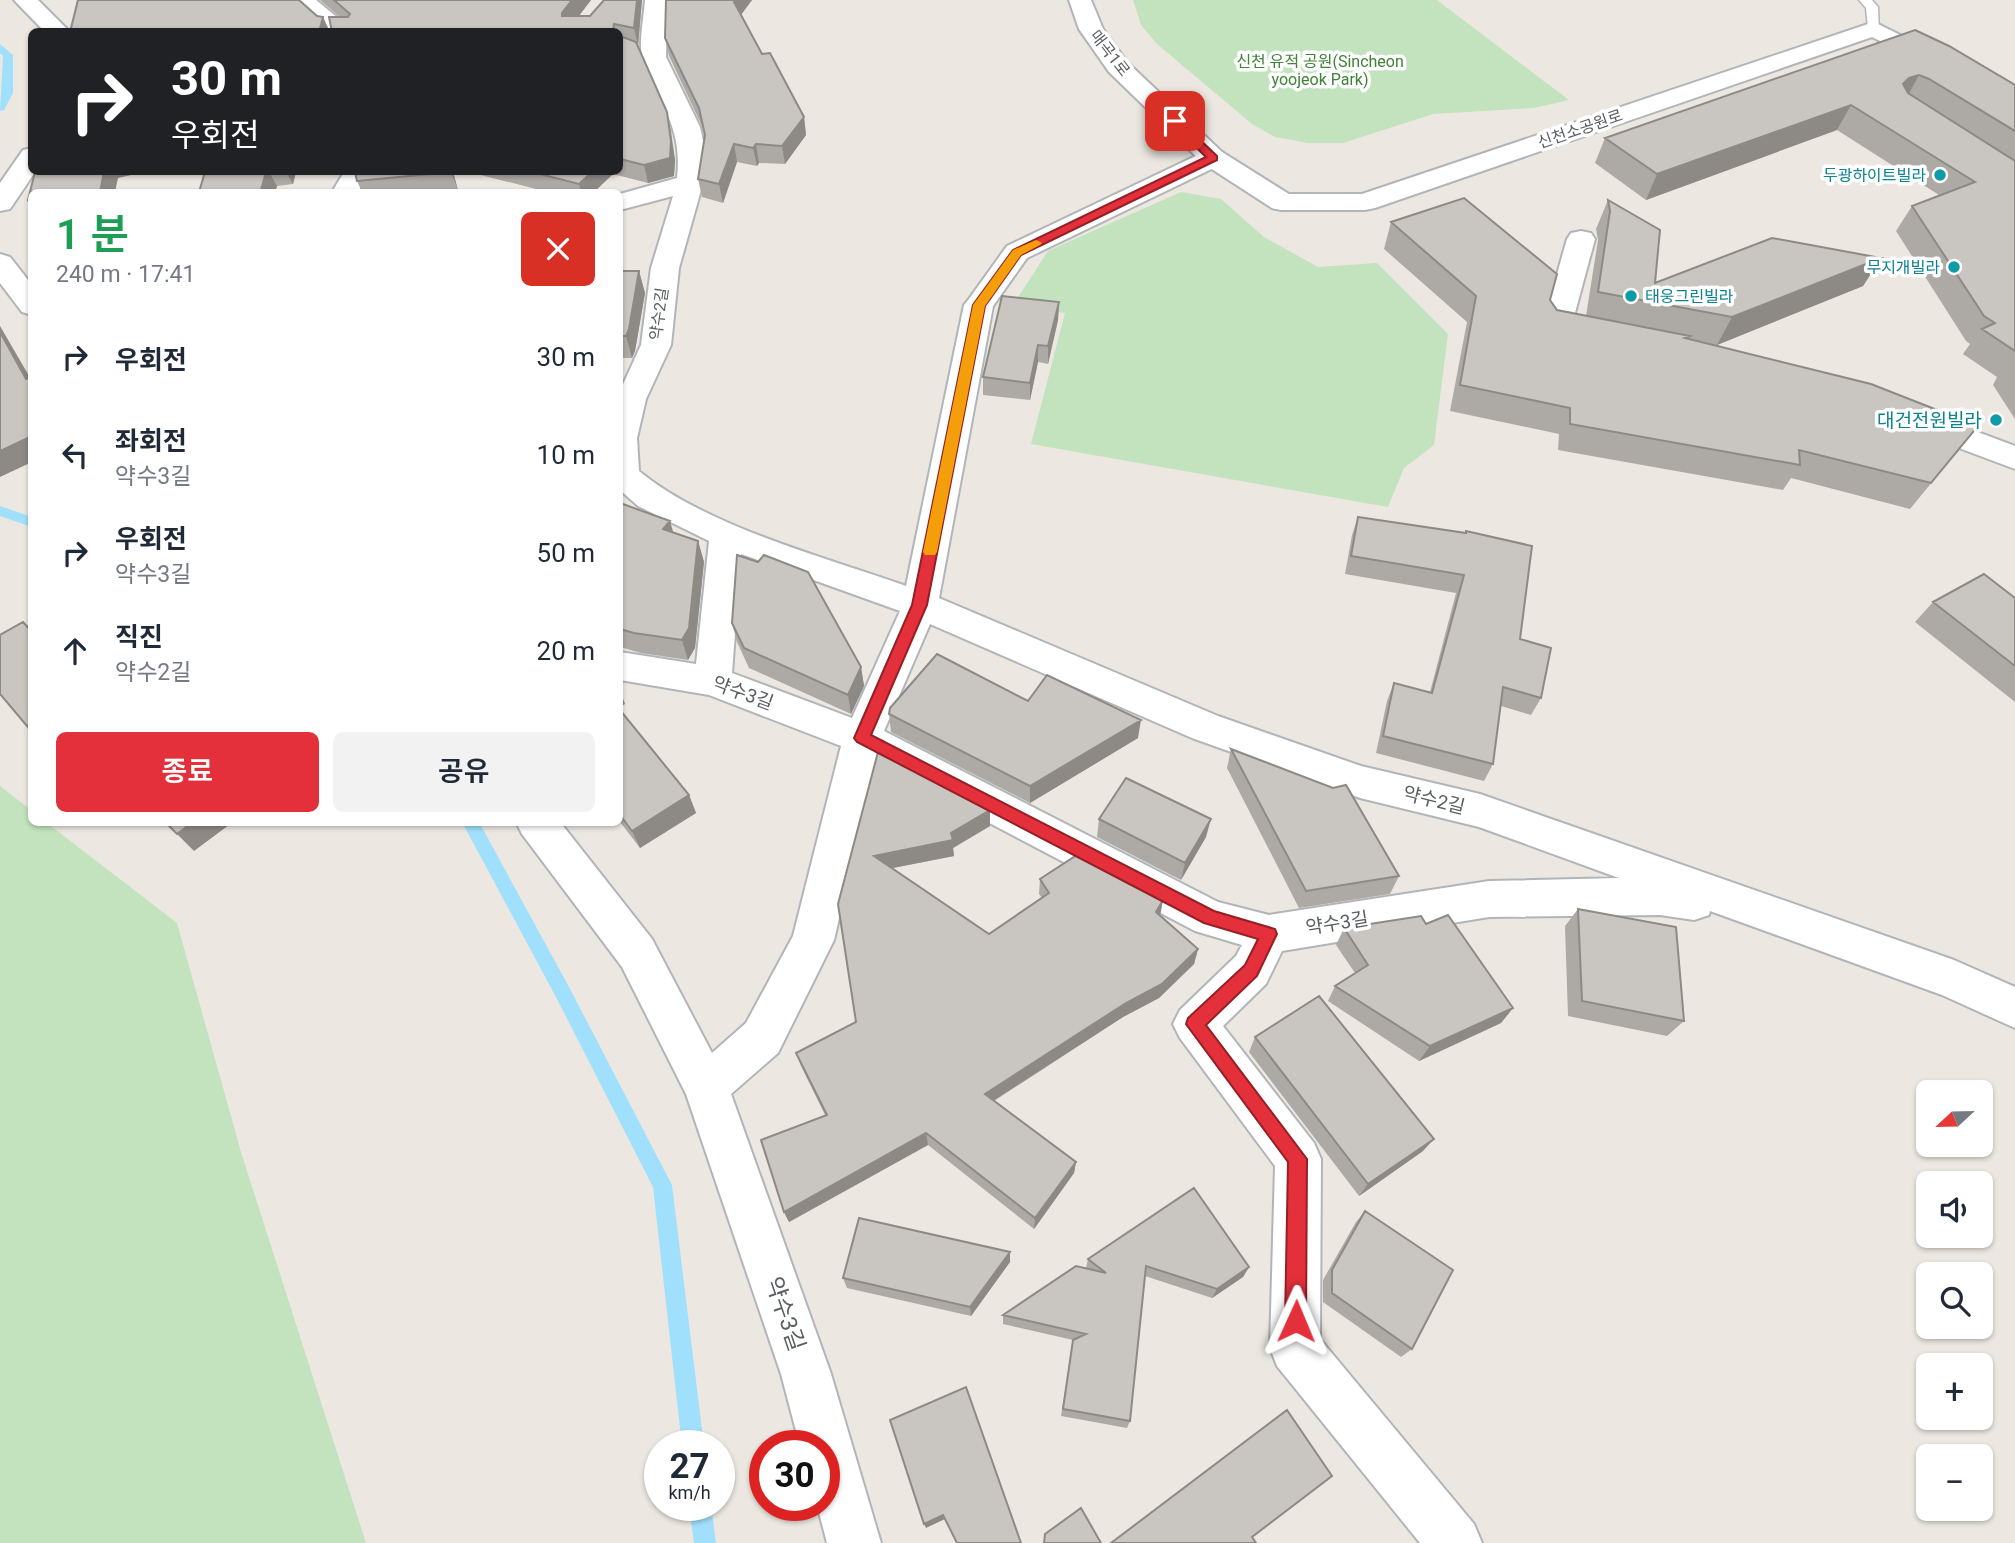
<!DOCTYPE html>
<html lang="ko">
<meta charset="utf-8">
<style>
body{margin:0;font-family:Roboto,"Noto Sans KR",sans-serif;background:#f2f2f3;color:#1f2937;height:100vh;display:flex;flex-direction:column;font-size:26px;white-space:nowrap}
*{box-sizing:border-box;margin:0}
p{font-size:23px;color:#747a83}
.icon{flex:none;width:38px;height:38px;fill:none;stroke:currentColor;stroke-width:2;stroke-linecap:round;stroke-linejoin:round}
.map{position:relative;flex:1;overflow:hidden}
.details{position:absolute;left:28px;top:189px;width:595px;height:637px;display:flex;flex-direction:column;background:#fff;border-radius:10px;box-shadow:0 2px 5px #0004}
.details>*{flex:none}
.top-card{position:absolute;left:28px;top:28px;width:595px;height:147px;border-radius:10px;box-shadow:0 2px 5px #0004;background:#202124;color:#fff;overflow:hidden}
.needle{width:46px;rotate:248deg}
.fabs{position:absolute;left:1916px;top:1080px;display:grid;gap:14px}
.fabs a{display:grid;place-items:center;width:77px;height:77px;border-radius:10px;background:#fff;box-shadow:0 2px 5px #0004;font-size:35px}
.speed{position:absolute;left:644px;top:1430px;display:flex;gap:14px;font-size:35px;font-weight:700;text-align:center}
.speed>*{display:grid;place-content:center;width:91px;height:91px;border-radius:50%;background:#fff;box-shadow:0 2px 5px #0004;line-height:1}
.speed small{font-size:18px;font-weight:400}
.speed .limit{border:10px solid #d22;background:#fff;color:#111}
.pin{position:absolute;display:grid;place-items:center;width:60px;height:60px;color:#fff;margin:-30px;border-radius:14px;box-shadow:0 4px 10px #0006}
.me{position:absolute;width:77px;margin:-38px;rotate:1deg;stroke-linejoin:round;filter:drop-shadow(0 0 5px #0008)}
.turn{display:flex;align-items:center;gap:24px;height:147px;padding:0 28px;font-size:32px}
.turn .icon{width:91px;height:91px;stroke-width:2.5}
.turn b{display:block;font-size:49px;line-height:60px}
.round{display:grid;place-items:center;flex:none;width:74px;height:74px;border-radius:10px;background:#f2f2f3}
.overview{display:flex;align-items:center;justify-content:space-between;height:119px;padding:0 28px}
h1{font-size:42px;font-weight:600;line-height:52px;color:#1e9e55}
.primary-button{display:flex;gap:14px;margin-top:auto;padding:14px 28px}
.primary-button a{flex:1;height:80px;border-radius:10px;background:#e3303a;color:#fff;font-size:28px;font-weight:600;line-height:80px;text-align:center}
.primary-button a+a{background:#f2f2f3;color:#1f2937}
ul{padding:0;list-style:none}
li{display:flex;align-items:center;gap:21px;height:98px;padding:0 28px}
li div{flex:1}
li b{display:block;font-size:26px}
li em{font-style:normal}
.map>svg:first-child{display:block}
</style>
<div class="map">
<svg width="2015" height="1543" viewBox="0 0 2015 1543">
<rect width="100%" height="100%" fill="#ece8e1"/>
<path fill="#c2e3bd" d="M 1133,0 L 1437,0 L 1569,100 L 1534,108 L 1433,114 L 1343,143 L 1308,143 L 1275,137 L 1252,124 L 1157,44 L 1141,25 Z
M 1181,192 L 1221,199 L 1264,237 L 1318,267 L 1377,263 L 1448,334 L 1434,445 L 1404,468 L 1388,507 L 1031,444 L 1065,313 L 1013,305 L 1048,251 Z
M 0,786 L 31,810 L 32,822 L 47,823 L 177,923 L 241,1152 L 366,1543 L 0,1543 Z"/>
<g fill="none" stroke-linecap="round" stroke-linejoin="round">
<path fill="#a1e0fc" fill-rule="evenodd" d="M 0,44 L 13,55 L 13,93 L 4,110 L 0,111 L 3,56 L 0,53 Z
M 0,506 L 32,517 L 32,527 L 0,516 Z
M 462,822 L 479,822 L 569,987 L 672,1185 L 704,1446 L 682,1446 L 653,1187 L 557,999 Z
M 689,1505 L 711,1505 L 716,1543 L 694,1543 Z"/>
<g stroke="#b2b5b8" stroke-width="3">
<path id="service" d="M 1859,0 L 1872,0 L 1878,7 L 1879,32 L 1869,32 L 1868,29 L 1866,8 Z"/>
</g>
<g stroke="#b2b5b8" stroke-width="4">
<path id="minor" d="M 14,0 L 38,0 L 70,32 L 45,32 Z
M 291,0 L 316,0 L 355,32 L 326,32 Z
M 645,0 L 667,0 L 666,57 L 700,127 L 706,154 L 703,183 L 679,268 L 671,345 L 646,399 L 637,438 L 639,471 C 705,526 824,557 906,586 L 964,305 L 969,299 L 1007,246 L 1204,152 L 1213,150 L 1222,152 L 1226,158 L 1222,164 L 1027,258 L 993,306 L 939,598 L 1218,716 L 1361,766 L 1480,794 L 1954,960 L 2015,987 L 2015,1028 L 1942,995 L 1710,911 L 1709,915 L 1694,920 L 1660,915 L 1489,917 L 1282,951 L 1266,984 L 1223,1026 L 1314,1143 L 1321,1159 L 1320,1339 L 1474,1524 L 1482,1543 L 1420,1543 L 1277,1366 L 1270,1348 L 1275,1166 L 1180,1038 L 1173,1024 L 1180,1010 L 1236,956 L 1242,945 L 1195,931 L 875,763 L 834,940 L 778,1053 L 731,1094 L 831,1374 L 881,1543 L 827,1543 L 817,1505 L 824,1505 L 824,1446 L 800,1446 L 781,1374 L 686,1094 L 622,967 L 522,834 L 516,822 L 560,822 L 652,939 L 712,1053 L 746,1023 L 793,936 L 841,746 L 709,695 L 620,680 L 620,652 L 696,664 L 709,541 L 638,506 L 620,490 L 620,391 L 641,345 L 651,268 L 673,196 L 620,210 L 620,194 L 677,178 C 683,125 659,106 643,60 C 638,44 644,17 645,0 ZM 741,554 L 900,611 L 852,718 L 732,673 ZM 930,624 L 1192,738 L 1360,798 L 1479,827 L 1619,878 L 1489,881 L 1269,915 L 1218,902 L 884,731 Z
M 1874,22 L 2015,92 L 2015,109 L 1872,37 L 1375,208 L 1365,210 L 1282,210 L 1272,208 L 1269,202 L 1272,196 L 1282,194 L 1362,194 Z
M 32,148 L 32,172 L 35,172 L 10,209 L 0,211 L 0,183 L 23,150 Z
M 344,172 L 370,172 L 358,192 L 332,192 Z
M 1581,231 L 1591,233 L 1595,239 L 1573,320 L 1601,326 L 1606,333 L 1601,340 L 1591,342 L 1547,334 L 1542,327 L 1567,239 L 1571,233 Z
M 0,254 L 10,257 L 32,285 L 32,315 L 22,312 L 0,283 Z
M 1919,410 L 2015,446 L 2015,469 L 1908,429 L 1903,421 L 1908,413 Z"/>
</g>
<g stroke="#b2b5b8" stroke-width="4">
<path id="tertiary" d="M 1069,0 L 1091,0 L 1103,29 L 1127,62 L 1222,152 L 1292,196 L 1295,202 L 1292,208 L 1282,210 L 1272,208 L 1204,164 L 1109,72 L 1079,29 Z"/>
</g>
<use href="#service" fill="#fff" fill-rule="evenodd"/>
<use href="#minor" fill="#fff" fill-rule="evenodd"/>
<use href="#tertiary" fill="#fff" fill-rule="evenodd"/>
</g>
<path fill="#ada9a5" d="M 320,0 L 591,0 L 578,16 L 590,16 L 604,0 L 642,0 L 638,46 L 671,130 L 675,160 L 674,176 L 648,183 L 613,174 L 594,192 L 548,192 L 469,172 L 620,172 L 620,32 L 332,32 L 340,17 Z
M 666,0 L 752,0 L 741,15 L 762,54 L 804,117 L 806,135 L 785,164 L 759,163 L 757,166 L 737,162 L 723,203 L 702,197 L 698,179 L 705,136 L 702,126 L 669,56 L 665,38 Z
M 1915,30 L 2015,85 L 2015,419 L 1993,385 L 1997,377 L 1963,354 L 1970,344 L 1966,341 L 1896,231 L 1912,206 L 1939,195 L 1837,130 L 1646,200 L 1595,163 L 1605,138 Z
M 205,172 L 296,172 L 293,184 L 277,186 L 275,192 L 199,192 Z
M 355,172 L 453,172 L 458,190 L 433,192 L 362,192 L 357,181 Z
M 1608,200 L 1655,283 L 1881,258 L 1863,286 L 1717,345 L 1978,426 L 1910,509 L 1791,478 L 1783,490 L 1558,450 L 1559,434 L 1450,411 L 1467,322 L 1384,249 L 1391,222 L 1550,300 L 1557,310 L 1586,316 L 1598,240 L 1596,229 Z
M 620,271 L 639,271 L 645,293 L 635,351 L 632,358 L 620,358 Z
M 1059,302 L 1058,320 L 1048,364 L 1038,362 L 1030,400 L 983,395 L 983,377 Z
M 620,503 L 673,533 L 698,541 L 704,562 L 695,648 L 688,660 L 641,653 L 620,647 Z
M 1358,517 L 1465,533 L 1520,639 L 1541,698 L 1531,715 L 1501,706 L 1493,764 L 1484,781 L 1376,753 L 1387,701 L 1394,683 L 1430,692 L 1456,593 L 1345,574 L 1352,535 Z
M 2015,598 L 2015,702 L 1915,622 L 1933,602 Z
M 732,623 L 861,667 L 864,686 L 851,714 L 749,668 L 737,642 Z
M 1028,701 L 1138,738 L 1030,803 L 891,732 L 889,714 Z
M 620,710 L 689,795 L 696,813 L 640,848 L 620,822 Z
M 1231,749 L 1333,788 L 1399,876 L 1390,894 L 1299,908 L 1227,768 Z
M 878,752 L 990,826 L 953,848 L 954,856 L 893,868 L 989,934 L 1042,898 L 1039,894 L 1040,879 L 1163,900 L 1160,915 L 1198,949 L 1194,964 L 1159,998 L 1123,1017 L 994,1101 L 1076,1162 L 1074,1173 L 1034,1229 L 928,1145 L 789,1222 L 784,1212 L 825,1115 L 801,1066 L 796,1053 L 856,1022 Z
M 1099,819 L 1206,837 L 1181,880 L 1097,837 Z
M 1578,909 L 1684,1021 L 1667,1036 L 1568,1016 L 1565,926 Z
M 1426,924 L 1513,1008 L 1501,1023 L 1419,1061 L 1328,1001 L 1335,986 L 1355,973 L 1336,945 L 1344,928 Z
M 1255,1037 L 1423,1151 L 1359,1196 L 1249,1052 Z
M 1365,1211 L 1412,1349 L 1401,1357 L 1323,1302 L 1323,1280 L 1356,1222 Z
M 1010,1252 L 1010,1262 L 971,1316 L 847,1288 L 843,1278 Z
M 1088,1259 L 1249,1267 L 1243,1277 L 1212,1298 L 1145,1276 L 1130,1421 L 1127,1428 L 1061,1416 L 1073,1340 L 1003,1324 L 1003,1315 L 1086,1268 Z"/>
<path fill="#8d8a86" d="M 572,0 L 591,0 L 567,32 L 562,13 Z
M 637,0 L 642,0 L 638,46 L 634,28 Z
M 736,0 L 752,0 L 737,20 L 734,2 Z
M 323,17 L 330,32 L 319,32 Z
M 1919,75 L 1905,101 L 1903,84 L 1909,78 Z
M 1851,105 L 1837,130 L 1646,200 L 1657,174 Z
M 667,112 L 675,160 L 674,176 L 648,183 L 644,165 Z
M 804,117 L 806,135 L 785,164 L 782,146 Z
M 734,144 L 737,162 L 723,203 L 719,184 Z
M 756,144 L 759,163 L 757,166 L 753,148 Z
M 104,172 L 144,172 L 118,178 L 115,192 L 100,192 Z
M 266,172 L 269,172 L 277,186 L 275,192 L 263,192 L 261,190 Z
M 286,172 L 296,172 L 293,184 Z
M 451,172 L 453,172 L 458,190 Z
M 592,172 L 612,172 L 613,174 L 594,192 L 581,192 L 579,184 Z
M 1881,258 L 1863,286 L 1717,345 L 1732,317 Z
M 639,271 L 645,293 L 635,351 L 632,358 L 626,336 Z
M 1059,302 L 1058,320 L 1048,364 L 1048,346 Z
M 0,326 L 32,381 L 26,379 L 0,332 Z
M 1038,345 L 1038,362 L 1030,400 L 1030,383 Z
M 32,436 L 32,462 L 0,477 L 0,451 Z
M 670,521 L 676,542 L 663,529 Z
M 698,541 L 704,562 L 695,648 L 688,660 L 682,640 Z
M 861,667 L 864,686 L 851,714 L 848,695 Z
M 620,691 L 625,704 L 620,707 Z
M 1141,720 L 1138,738 L 1030,803 L 1030,786 Z
M 689,795 L 696,813 L 640,848 L 632,831 Z
M 990,810 L 990,826 L 953,848 L 954,856 L 877,871 L 874,856 L 951,833 Z
M 1211,819 L 1206,837 L 1181,880 L 1185,863 Z
M 193,822 L 233,822 L 194,851 L 177,834 Z
M 1163,900 L 1160,916 L 1156,912 Z
M 1198,949 L 1194,964 L 1159,998 L 1123,1017 L 985,1106 L 985,1094 L 1126,1003 Z
M 1513,1008 L 1501,1023 L 1419,1061 L 1430,1046 Z
M 926,1133 L 928,1145 L 789,1222 L 784,1212 Z
M 1434,1139 L 1423,1151 L 1359,1196 L 1368,1184 Z
M 1076,1162 L 1074,1173 L 1034,1229 L 1035,1218 Z
M 1010,1252 L 1010,1262 L 971,1316 L 970,1307 Z
M 1249,1267 L 1243,1277 L 1212,1298 L 1217,1289 Z
M 943,1515 L 945,1519 L 926,1528 L 924,1524 Z"/>
<path fill="#c9c5c0" stroke="#8d8a86" stroke-width="2" d="M 78,0 L 299,0 L 317,16 L 323,17 L 319,32 L 70,32 Z
M 334,0 L 572,0 L 562,13 L 562,16 L 590,16 L 604,0 L 637,0 L 634,28 L 614,24 L 613,32 L 332,32 L 329,17 L 348,17 L 350,14 Z
M 666,0 L 736,0 L 734,2 L 762,54 L 770,53 L 804,117 L 782,146 L 756,144 L 753,148 L 734,144 L 719,184 L 698,179 L 705,135 L 699,108 L 665,38 Z
M 1915,30 L 1949,46 L 2015,85 L 2015,131 L 1929,79 L 1919,75 L 1909,78 L 1903,84 L 1908,93 L 2015,161 L 2015,351 L 1982,329 L 1995,323 L 1984,316 L 1912,206 L 1975,182 L 1851,105 L 1657,174 L 1605,138 Z
M 620,36 L 636,42 L 667,112 L 671,141 L 670,158 L 644,165 L 620,159 Z
M 35,172 L 104,172 L 100,192 L 32,192 L 32,207 L 28,200 Z
M 205,172 L 266,172 L 261,190 L 232,192 L 199,192 Z
M 355,172 L 451,172 L 357,181 Z
M 532,172 L 592,172 L 579,184 Z
M 1464,198 L 1557,274 L 1550,300 L 1557,310 L 1690,336 L 1685,338 L 1871,384 L 1978,426 L 1931,483 L 1799,450 L 1800,465 L 1570,424 L 1570,408 L 1460,385 L 1476,296 L 1391,222 Z
M 1608,200 L 1660,230 L 1655,283 L 1772,238 L 1881,258 L 1732,317 L 1598,292 L 1610,211 Z
M 620,271 L 639,271 L 629,329 L 626,336 L 620,336 Z
M 1002,296 L 1059,302 L 1048,346 L 1038,345 L 1030,383 L 983,377 Z
M 0,332 L 26,379 L 32,376 L 32,436 L 0,451 Z
M 620,503 L 670,521 L 663,529 L 698,541 L 689,628 L 682,640 L 634,633 L 620,629 Z
M 1358,517 L 1466,533 L 1466,531 L 1532,546 L 1520,639 L 1551,648 L 1541,698 L 1503,687 L 1493,764 L 1383,736 L 1394,683 L 1432,693 L 1464,575 L 1351,556 Z
M 737,555 L 758,562 L 764,555 L 808,572 L 861,667 L 848,695 L 744,648 L 732,623 Z
M 1984,574 L 2015,598 L 2015,666 L 1933,602 Z
M 23,622 L 32,632 L 32,732 L 0,694 L 0,635 Z
M 937,654 L 1028,701 L 1047,675 L 1141,720 L 1030,786 L 889,714 L 890,708 Z
M 620,710 L 689,795 L 632,831 L 620,815 Z
M 1231,749 L 1333,788 L 1346,785 L 1399,876 L 1306,891 Z
M 878,752 L 990,810 L 951,833 L 953,840 L 874,856 L 989,934 L 1049,893 L 1040,879 L 1077,855 L 1163,900 L 1156,912 L 1198,949 L 1162,984 L 1126,1003 L 985,1094 L 1076,1162 L 1035,1218 L 926,1133 L 784,1212 L 761,1140 L 827,1115 L 796,1053 L 856,1022 L 838,904 Z
M 1126,778 L 1211,819 L 1185,863 L 1099,819 Z
M 165,822 L 193,822 L 177,834 Z
M 1578,909 L 1676,927 L 1684,1021 L 1582,1001 Z
M 1448,915 L 1513,1008 L 1430,1046 L 1335,986 L 1368,965 L 1344,928 L 1421,916 L 1426,924 Z
M 1319,996 L 1434,1139 L 1368,1184 L 1255,1037 Z
M 1194,1188 L 1249,1267 L 1217,1289 L 1146,1266 L 1130,1421 L 1063,1409 L 1073,1340 L 1086,1334 L 1003,1315 L 1076,1266 L 1106,1273 L 1088,1259 Z
M 1365,1211 L 1453,1270 L 1412,1349 L 1332,1293 L 1332,1270 Z
M 859,1218 L 1010,1252 L 970,1307 L 843,1278 Z
M 966,1387 L 1021,1543 L 957,1543 L 943,1515 L 924,1524 L 890,1420 Z
M 1287,1410 L 1332,1476 L 1252,1537 L 1256,1543 L 1111,1543 Z
M 1081,1508 L 1101,1543 L 1044,1543 L 1045,1534 Z"/>
<path fill="#e3303a" stroke="#941f26" stroke-width="2" d="M 1171,119 L 1178,119 L 1217,156 L 1217,160 L 1021,255 L 985,306 L 927,605 L 871,735 L 1214,911 L 1275,929 L 1277,934 L 1257,976 L 1206,1025 L 1307,1159 L 1306,1321 L 1303,1328 L 1296,1331 L 1288,1328 L 1285,1321 L 1288,1162 L 1186,1024 L 1188,1018 L 1245,965 L 1258,939 L 1204,923 L 857,742 L 854,738 L 912,605 L 973,305 L 1013,250 L 1206,157 L 1171,123 Z"/>
<path fill="#f59e0b" d="M 1036,240 L 1042,243 L 1040,245 L 1021,255 L 985,306 L 937,552 L 935,555 L 925,555 L 923,552 L 973,305 L 1013,250 Z"/>
<g fill="#0f9aa8" stroke="#fff" stroke-width="2.5">
<circle cx="1940" cy="175" r="7"/>
<circle cx="1954" cy="267" r="7"/>
<circle cx="1631" cy="296" r="7"/>
<circle cx="1996" cy="420" r="7"/>
</g>
<g text-anchor="middle" dominant-baseline="central" stroke-width="7" stroke-linejoin="round" paint-order="stroke">
<g font-size="16" fill="#595e61" stroke="#fff">
<text transform="translate(1110 53) rotate(52)">매곡1로</text>
<text transform="translate(1580 129) rotate(-19)">신천소공원로</text>
<text transform="translate(659 314) rotate(-82)">약수2길</text>
</g>
<g font-size="16" fill="#3e8337" stroke="#fff">
<text x="1320" y="61">신천 유적 공원(Sincheon<tspan x="1320" dy="18">yoojeok Park)</tspan></text>
</g>
<g font-size="16" fill="#0d838f" stroke="#fff" text-anchor="end">
<text x="1926" y="175">두광하이트빌라</text>
<text x="1940" y="267">무지개빌라</text>
<text x="1645" y="296" text-anchor="start">태웅그린빌라</text>
</g>
<g font-size="19" fill="#0d838f" stroke="#fff" text-anchor="end">
<text x="1982" y="420">대건전원빌라</text>
</g>
<g font-size="19" fill="#595e61" stroke="#fff">
<text transform="translate(743 693) rotate(20)">약수3길</text>
<text transform="translate(1434 800) rotate(14)">약수2길</text>
<text transform="translate(1337 923) rotate(-9)">약수3길</text>
</g>
<g font-size="23" fill="#595e61" stroke="#fff">
<text transform="translate(785 1314) rotate(71)">약수3길</text>
</g>
</g>
</svg>
<div class="fabs">
<a><svg class="needle" viewBox="-14 -14 28 28"><path d="M0-13l5 13h-10z" fill="#e53935"/><path d="M0 13l5-13h-10z" fill="#747a83"/></svg></a>
<a><svg class="icon" aria-label="sound" viewBox="0 0 24 24"><path d="M4 9h4l5-4v14l-5-4H4zM17 9q2 3 0 6"/></svg></a>
<a><svg class="icon" aria-label="search" viewBox="0 0 24 24"><circle cx="10" cy="10" r="6"/><path d="M15 15l6 6"/></svg></a>
<a>+</a>
<a>−</a>
</div>
<div class="speed"><div>27<small>km/h</small></div><div class="limit">30</div></div>
<div class="pin" style="left:1175px;top:121px;background:#d93025"><svg class="icon" aria-label="arrive" viewBox="0 0 24 24"><path d="M6 21V4h12l-3 4 3 4H6"/></svg></div>
<svg class="me" style="left:1296px;top:1321px" viewBox="-20 -20 40 40"><path d="M0-17L14 15 0 8-14 15z" fill="#e3303a" stroke="#fff" stroke-width="4"/></svg>
<div class="top-card">
<div class="turn"><svg class="icon" aria-label="right" viewBox="0 0 24 24"><path d="M7 20v-9h11M14 6l5 5-5 5"/></svg><div><b>30 m</b>우회전</div></div>
</div>
<section class="details">
<div class="overview"><div><h1>1 분</h1><p>240 m · 17:41</p></div><a class="round" style="background:#d93025;color:#fff"><svg class="icon" aria-label="close" viewBox="0 0 24 24"><path d="M6 6l12 12M18 6L6 18"/></svg></a></div>
<ul>
<li><svg class="icon" aria-label="right" viewBox="0 0 24 24"><path d="M7 20v-9h11M14 6l5 5-5 5"/></svg><div><b>우회전</b></div><em>30 m</em></li>
<li><svg class="icon" aria-label="left" viewBox="0 0 24 24"><path d="M17 20v-9H6M10 6l-5 5 5 5"/></svg><div><b>좌회전</b><p>약수3길</p></div><em>10 m</em></li>
<li><svg class="icon" aria-label="right" viewBox="0 0 24 24"><path d="M7 20v-9h11M14 6l5 5-5 5"/></svg><div><b>우회전</b><p>약수3길</p></div><em>50 m</em></li>
<li><svg class="icon" aria-label="ahead" viewBox="0 0 24 24"><path d="M12 20V5M6 11l6-6 6 6"/></svg><div><b>직진</b><p>약수2길</p></div><em>20 m</em></li>
</ul>
<div class="primary-button"><a>종료</a><a>공유</a></div>
</section>
</div>
